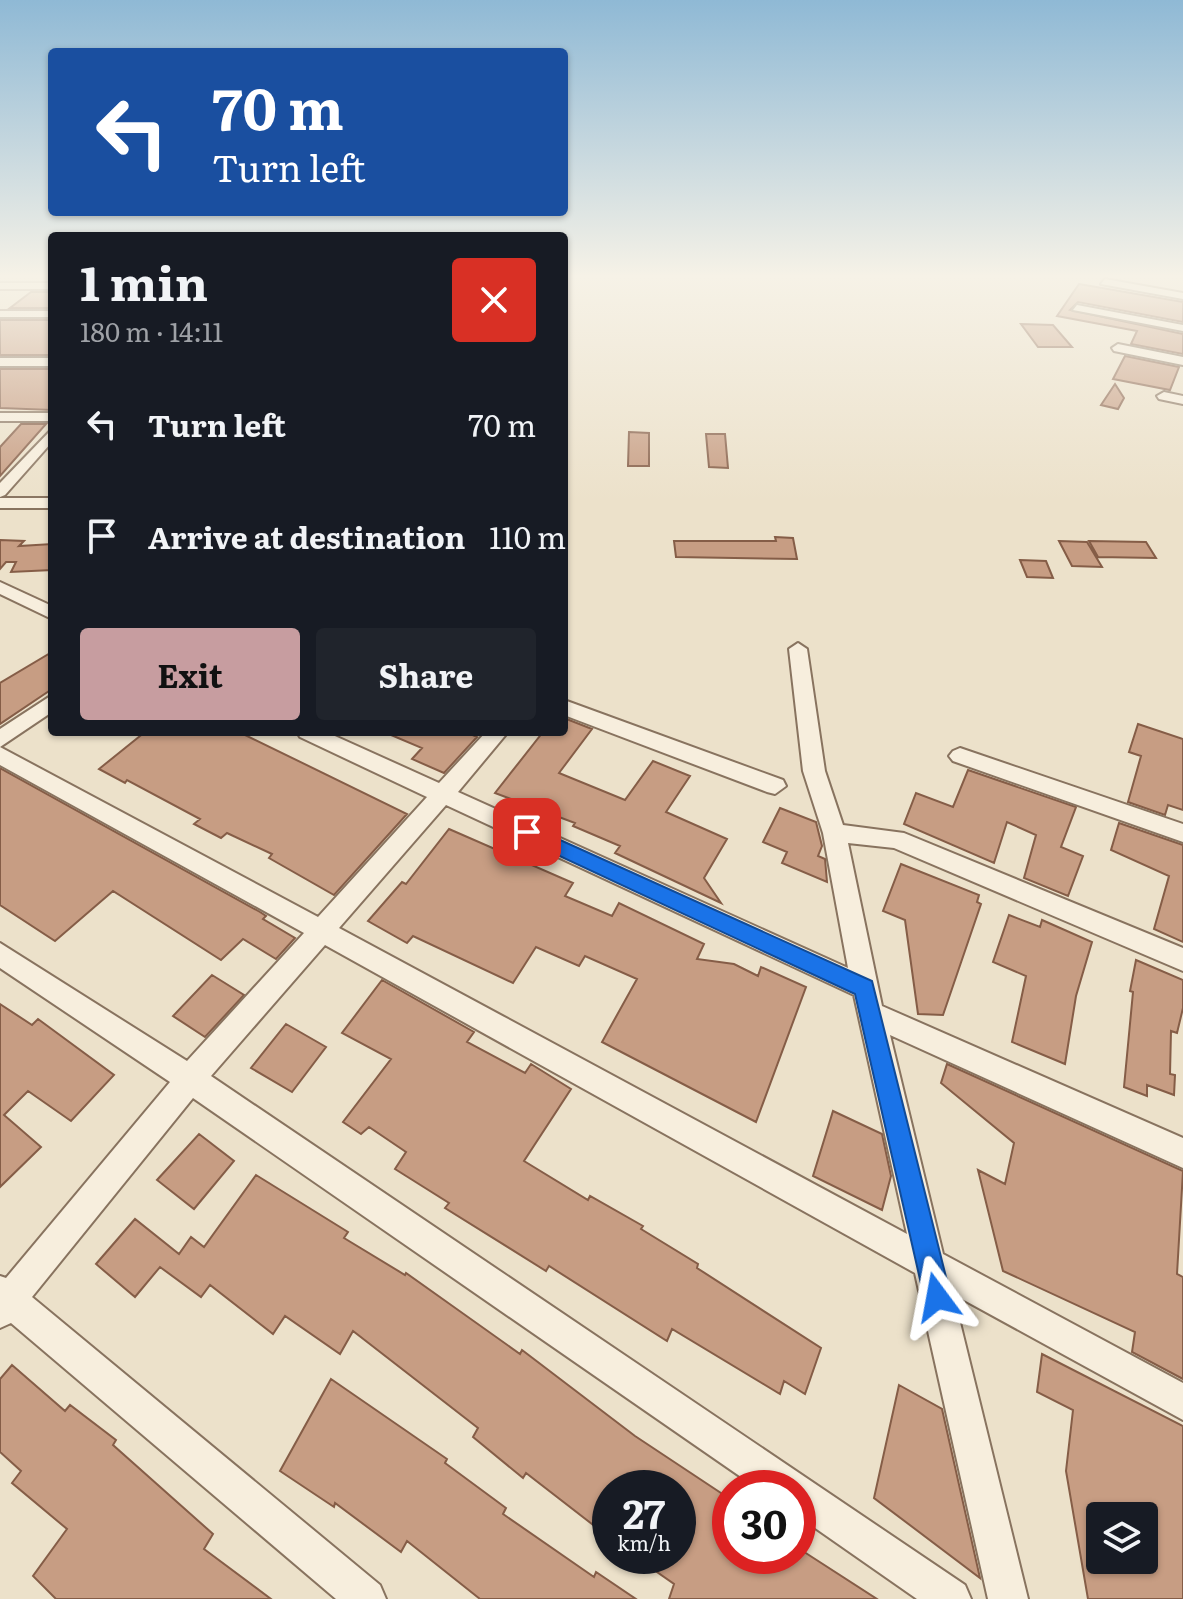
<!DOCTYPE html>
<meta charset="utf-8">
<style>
body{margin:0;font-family:Literata,serif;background:#20242c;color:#f1f3f6;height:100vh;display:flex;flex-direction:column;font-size:30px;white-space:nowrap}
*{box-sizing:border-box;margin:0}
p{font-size:26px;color:#9ea1a6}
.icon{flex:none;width:44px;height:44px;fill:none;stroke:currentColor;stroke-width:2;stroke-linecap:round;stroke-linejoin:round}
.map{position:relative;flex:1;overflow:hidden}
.details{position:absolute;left:48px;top:232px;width:520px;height:504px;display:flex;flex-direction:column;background:#171b24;border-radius:8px;box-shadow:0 2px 6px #0004}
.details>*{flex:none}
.guide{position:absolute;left:48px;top:48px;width:520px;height:168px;border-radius:8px;box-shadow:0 2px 6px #0004;background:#1a4fa0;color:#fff;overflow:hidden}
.tools{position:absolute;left:1086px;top:1502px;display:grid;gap:16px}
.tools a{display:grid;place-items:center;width:72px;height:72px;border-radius:8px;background:#171b24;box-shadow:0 2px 6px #0004;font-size:40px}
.speed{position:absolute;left:592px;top:1470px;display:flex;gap:16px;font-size:40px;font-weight:700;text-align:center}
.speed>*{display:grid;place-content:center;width:104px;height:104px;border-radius:50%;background:#171b24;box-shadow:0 2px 6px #0004;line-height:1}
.speed small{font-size:20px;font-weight:400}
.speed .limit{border:12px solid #d22;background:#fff;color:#111}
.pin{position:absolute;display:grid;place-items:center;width:68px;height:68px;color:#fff;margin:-34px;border-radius:16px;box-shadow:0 4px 12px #0006}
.me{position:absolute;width:88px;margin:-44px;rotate:347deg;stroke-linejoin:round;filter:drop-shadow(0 0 6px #0008)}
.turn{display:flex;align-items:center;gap:28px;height:168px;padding:0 32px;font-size:36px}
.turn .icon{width:104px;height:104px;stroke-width:2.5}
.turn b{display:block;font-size:56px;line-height:68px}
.round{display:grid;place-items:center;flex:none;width:84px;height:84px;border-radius:8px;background:#20242c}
.headline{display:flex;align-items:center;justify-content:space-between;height:136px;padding:0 32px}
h1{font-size:48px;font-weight:700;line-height:60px}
.cta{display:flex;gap:16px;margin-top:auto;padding:16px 32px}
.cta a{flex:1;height:92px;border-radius:8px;background:#c79da0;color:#111;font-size:32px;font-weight:700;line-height:92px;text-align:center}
.cta a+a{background:#20242c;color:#f1f3f6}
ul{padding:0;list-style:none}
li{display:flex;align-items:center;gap:24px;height:112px;padding:0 32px}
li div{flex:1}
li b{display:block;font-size:30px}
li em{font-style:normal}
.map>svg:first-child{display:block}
</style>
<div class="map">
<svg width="1183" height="1599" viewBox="0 0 1183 1599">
<rect width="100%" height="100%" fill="#ece1ca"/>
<path fill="#c79d83" stroke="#855d47" stroke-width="2" fill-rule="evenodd" d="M 1079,284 L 1183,302 L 1183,322 L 1078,302 L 1070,310 L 1183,334 L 1183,354 L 1131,344 L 1137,331 L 1057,316 Z
M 31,292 L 52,292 L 52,308 L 10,308 Z
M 0,320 L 52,320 L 52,355 L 0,355 Z
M 1021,324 L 1053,325 L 1072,347 L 1038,347 Z
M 1125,356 L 1179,367 L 1170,390 L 1113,379 Z
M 0,369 L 52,369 L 52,410 L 0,408 Z
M 1115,384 L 1124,398 L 1118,409 L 1101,405 Z
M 21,424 L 46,424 L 0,476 L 0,447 Z
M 629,432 L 649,433 L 649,466 L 628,466 Z
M 706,434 L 725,434 L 728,468 L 709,467 Z
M 775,537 L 793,538 L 797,559 L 676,557 L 674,541 L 776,541 Z
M 0,540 L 24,541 L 19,546 L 52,544 L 52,570 L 11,572 L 16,562 L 6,562 L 0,569 Z
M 1059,541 L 1087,542 L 1102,567 L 1072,566 Z
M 1089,541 L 1146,542 L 1156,558 L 1098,557 Z
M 1020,560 L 1046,561 L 1053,578 L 1027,577 Z
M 52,652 L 52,689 L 0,724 L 0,683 Z
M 564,718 L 592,729 L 559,773 L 625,800 L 653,761 L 690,776 L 666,812 L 727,839 L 704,878 L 721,903 L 615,853 L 620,846 L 573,826 L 575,823 L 495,793 L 543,732 L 564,732 Z
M 1138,724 L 1183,739 L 1183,810 L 1168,805 L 1165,815 L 1128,802 L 1141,756 L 1129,752 Z
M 145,732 L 239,732 L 407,814 L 334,895 L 269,858 L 272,854 L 227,833 L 221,838 L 194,824 L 200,819 L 127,780 L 125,783 L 99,769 Z
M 384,732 L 466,732 L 477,737 L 444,773 L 412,759 L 422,748 Z
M 0,768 L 260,912 L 266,916 L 263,919 L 295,938 L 276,959 L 243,939 L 221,960 L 113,891 L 55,941 L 0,905 Z
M 968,770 L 1076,807 L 1061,847 L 1083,856 L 1068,896 L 1024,878 L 1036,835 L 1007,822 L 994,863 L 904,824 L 916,793 L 953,807 Z
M 780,808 L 816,822 L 822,846 L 818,856 L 825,859 L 827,882 L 782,863 L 787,852 L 763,842 Z
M 1119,823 L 1183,845 L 1183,942 L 1154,929 L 1169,876 L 1111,850 Z
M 449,829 L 573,883 L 565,896 L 612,916 L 619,903 L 704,944 L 697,959 L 734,964 L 758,976 L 761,967 L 806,987 L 756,1122 L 602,1042 L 637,979 L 585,956 L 579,966 L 536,947 L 513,983 L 413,936 L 407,943 L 368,921 L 402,882 L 406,884 Z
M 901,864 L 979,895 L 977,902 L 981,904 L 943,1015 L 918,1014 L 905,920 L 883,911 Z
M 1009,915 L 1040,927 L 1042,920 L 1092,942 L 1076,996 L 1065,1064 L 1012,1042 L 1026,976 L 993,962 Z
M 1136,960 L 1183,980 L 1183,1008 L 1177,1033 L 1171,1031 L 1170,1074 L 1175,1075 L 1174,1095 L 1147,1085 L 1147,1096 L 1124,1087 L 1133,992 L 1130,991 Z
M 212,975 L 244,995 L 205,1037 L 173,1016 Z
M 382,980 L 474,1032 L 467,1042 L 525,1073 L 531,1064 L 571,1089 L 524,1161 L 588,1200 L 590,1196 L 643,1226 L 641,1229 L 698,1264 L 697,1268 L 821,1348 L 805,1394 L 784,1381 L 780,1394 L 672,1329 L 667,1341 L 549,1266 L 546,1271 L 445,1208 L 449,1203 L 395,1169 L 406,1152 L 369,1127 L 361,1134 L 343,1122 L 391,1059 L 342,1033 Z
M 0,1004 L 32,1025 L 38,1019 L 114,1075 L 71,1121 L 28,1091 L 4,1115 L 41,1147 L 0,1187 Z
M 286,1024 L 326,1047 L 292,1092 L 251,1068 Z
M 947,1064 L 1183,1171 L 1177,1274 L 1183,1277 L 1183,1379 L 1132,1352 L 1135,1332 L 1003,1271 L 978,1170 L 1005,1184 L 1014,1143 L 941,1083 Z
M 833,1111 L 882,1134 L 891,1176 L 882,1210 L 813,1176 Z
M 199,1134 L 234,1161 L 194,1209 L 157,1180 Z
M 256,1175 L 348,1232 L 344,1238 L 405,1275 L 406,1273 L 520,1354 L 522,1350 L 635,1436 L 730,1499 L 730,1556 L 798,1556 L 798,1548 L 877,1599 L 669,1599 L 674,1584 L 634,1556 L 678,1556 L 678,1488 L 610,1488 L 610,1538 L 526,1473 L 523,1478 L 473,1437 L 478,1428 L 353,1331 L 340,1354 L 285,1316 L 273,1334 L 210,1285 L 201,1297 L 160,1267 L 135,1297 L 96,1264 L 135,1219 L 179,1254 L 191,1237 L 204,1247 Z
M 1042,1354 L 1183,1426 L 1183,1599 L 1088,1599 L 1066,1471 L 1073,1410 L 1037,1392 ZM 1100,1516 L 1144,1516 L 1144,1560 L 1100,1560 Z
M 12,1365 L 65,1411 L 70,1405 L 116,1440 L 113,1445 L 213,1534 L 204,1549 L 271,1599 L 56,1599 L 33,1576 L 67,1529 L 12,1483 L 21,1471 L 0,1452 L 0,1379 Z
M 331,1379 L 447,1459 L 445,1463 L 506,1508 L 503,1514 L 594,1577 L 596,1572 L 636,1599 L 480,1599 L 407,1541 L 401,1552 L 335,1503 L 334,1507 L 280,1471 Z
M 899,1385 L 942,1409 L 980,1578 L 874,1498 Z"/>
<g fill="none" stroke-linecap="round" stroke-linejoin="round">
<g stroke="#88735f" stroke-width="4">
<path id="street" d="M 1105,279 L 1183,293 L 1183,299 L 1101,284 Z
M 0,283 L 52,283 L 52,289 L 0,289 Z
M 1077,305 L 1183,325 L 1183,331 L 1073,310 Z
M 0,311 L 52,311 L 52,317 L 0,317 Z
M 1118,344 L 1183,357 L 1183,365 L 1114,351 L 1112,348 Z
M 0,358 L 52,358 L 52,366 L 0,366 Z
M 1164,392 L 1183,396 L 1183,404 L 1159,399 L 1157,396 Z
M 0,413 L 52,413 L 52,421 L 0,421 Z
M 52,429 L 52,442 L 5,495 L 0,497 L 0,483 Z
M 0,498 L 52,498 L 52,508 L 0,508 Z
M 0,582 L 52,606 L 52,619 L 0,594 Z
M 798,643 L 807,649 L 825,771 L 843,825 L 904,833 L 1183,948 L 1183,971 L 894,848 L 848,843 L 882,1006 L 1183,1138 L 1183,1168 L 890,1035 L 943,1254 L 1183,1383 L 1183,1420 L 953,1294 L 1028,1599 L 988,1599 L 915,1273 L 325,945 L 211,1076 L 965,1585 L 971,1599 L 917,1599 L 798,1516 L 798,1488 L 757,1488 L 193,1098 L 32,1297 L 380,1585 L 386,1599 L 336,1599 L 11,1323 L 0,1328 L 0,1276 L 6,1278 L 170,1082 L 0,968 L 0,943 L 187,1061 L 304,933 L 0,765 L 0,729 L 52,695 L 52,712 L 0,747 L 318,917 L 427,797 L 300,737 L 297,732 L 326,732 L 439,783 L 486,732 L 508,732 L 458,792 L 848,968 L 823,833 L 803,771 L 789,649 ZM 446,805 L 854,995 L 907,1234 L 339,928 Z
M 564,700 L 783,780 L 786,786 L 775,794 L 767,792 L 564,715 Z
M 960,748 L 1183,824 L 1183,842 L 953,761 L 949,756 L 953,751 Z"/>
</g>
<use href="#street" fill="#f7eedd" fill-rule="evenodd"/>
</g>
<linearGradient id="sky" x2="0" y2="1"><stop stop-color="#8fb9d5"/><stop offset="0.55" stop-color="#f6f2e7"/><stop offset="1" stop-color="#f6f2e7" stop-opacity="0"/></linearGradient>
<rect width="1183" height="502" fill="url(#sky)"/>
<path fill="#1a73e8" stroke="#114b97" stroke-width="2" d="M 527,825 L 872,981 L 951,1297 L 947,1306 L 937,1310 L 928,1306 L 924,1297 L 855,994 L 521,838 L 518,832 Z"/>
</svg>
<div class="tools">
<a><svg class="icon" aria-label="layers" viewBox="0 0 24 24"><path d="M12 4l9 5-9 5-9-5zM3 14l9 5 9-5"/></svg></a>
</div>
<div class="speed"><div>27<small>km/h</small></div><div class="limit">30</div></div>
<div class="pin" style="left:527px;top:832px;background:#d93025"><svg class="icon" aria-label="arrive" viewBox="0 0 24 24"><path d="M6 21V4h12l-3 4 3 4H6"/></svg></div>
<svg class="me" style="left:937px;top:1297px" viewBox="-20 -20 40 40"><path d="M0-17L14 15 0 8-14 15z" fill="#1a73e8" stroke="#fff" stroke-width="4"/></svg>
<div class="guide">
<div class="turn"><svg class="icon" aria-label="left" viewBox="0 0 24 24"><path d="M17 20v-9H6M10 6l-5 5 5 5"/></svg><div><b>70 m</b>Turn left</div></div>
</div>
<section class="details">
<div class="headline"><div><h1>1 min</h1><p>180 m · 14:11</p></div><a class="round" style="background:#d93025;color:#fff"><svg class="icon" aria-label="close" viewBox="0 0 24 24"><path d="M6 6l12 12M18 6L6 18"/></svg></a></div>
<ul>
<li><svg class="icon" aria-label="left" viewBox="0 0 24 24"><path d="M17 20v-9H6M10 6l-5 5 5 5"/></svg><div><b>Turn left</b></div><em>70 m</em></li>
<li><svg class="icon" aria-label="arrive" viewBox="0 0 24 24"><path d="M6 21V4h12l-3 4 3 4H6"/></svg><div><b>Arrive at destination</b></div><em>110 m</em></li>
</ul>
<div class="cta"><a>Exit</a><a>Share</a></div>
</section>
</div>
